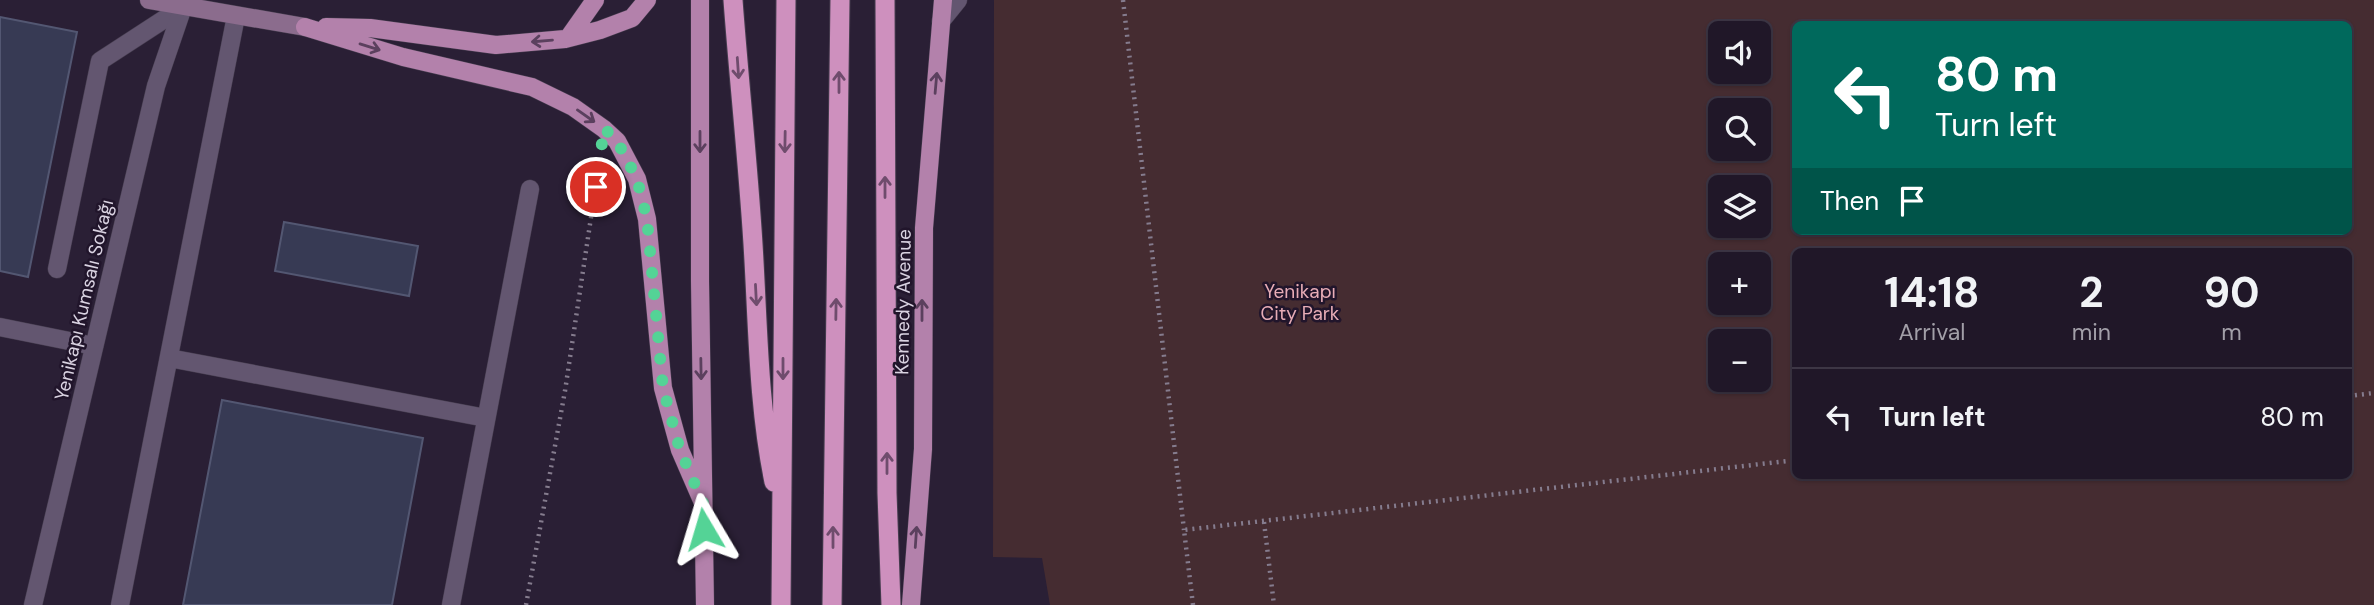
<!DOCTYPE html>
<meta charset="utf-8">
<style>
body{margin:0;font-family:"DM Sans",sans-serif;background:#282030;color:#f1f3f6;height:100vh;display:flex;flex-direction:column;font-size:26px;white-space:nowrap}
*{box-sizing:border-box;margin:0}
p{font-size:23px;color:#a29fa8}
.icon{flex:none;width:38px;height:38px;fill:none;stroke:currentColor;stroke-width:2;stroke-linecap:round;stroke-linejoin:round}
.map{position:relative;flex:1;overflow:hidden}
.side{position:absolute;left:1792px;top:248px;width:560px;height:231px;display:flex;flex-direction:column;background:#201728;border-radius:10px;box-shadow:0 2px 5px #0004,0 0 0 2px #3d3645}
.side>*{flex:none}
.hud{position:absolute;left:1792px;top:21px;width:560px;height:214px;border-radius:10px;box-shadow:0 2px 5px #0004,0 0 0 2px #3d3645;background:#00695c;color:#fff;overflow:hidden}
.fabs{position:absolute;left:1708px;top:21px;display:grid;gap:14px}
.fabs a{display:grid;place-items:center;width:63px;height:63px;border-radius:10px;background:#201728;box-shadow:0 2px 5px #0004,0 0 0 2px #3d3645;font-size:35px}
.pin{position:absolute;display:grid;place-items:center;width:60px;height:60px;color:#fff;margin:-30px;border:4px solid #fff;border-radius:50%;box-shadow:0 2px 7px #0007}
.me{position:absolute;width:77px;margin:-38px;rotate:353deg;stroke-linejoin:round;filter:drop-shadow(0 0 5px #0008)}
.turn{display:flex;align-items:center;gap:24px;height:147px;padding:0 28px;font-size:32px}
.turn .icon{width:91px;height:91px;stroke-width:2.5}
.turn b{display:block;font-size:49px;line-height:60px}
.then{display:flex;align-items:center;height:66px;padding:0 28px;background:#0003;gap:14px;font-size:26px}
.eta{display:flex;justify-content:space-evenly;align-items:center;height:119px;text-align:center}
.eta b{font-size:42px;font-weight:700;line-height:49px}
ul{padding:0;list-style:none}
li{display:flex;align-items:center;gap:21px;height:98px;padding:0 28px;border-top:2px solid #3d3645}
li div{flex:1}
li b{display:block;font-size:26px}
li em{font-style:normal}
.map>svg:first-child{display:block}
</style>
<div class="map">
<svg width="2374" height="605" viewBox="0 0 2374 605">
<rect width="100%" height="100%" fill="#2a1f35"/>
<path fill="#452c31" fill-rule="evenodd" d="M 994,0 L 2374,0 L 2374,605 L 1050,605 L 1042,558 L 993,557 ZM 1796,24 L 2348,24 L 2348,231 L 1796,231 ZM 1720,33 L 1759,33 L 1759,72 L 1720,72 ZM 1720,110 L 1759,110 L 1759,149 L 1720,149 ZM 1720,187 L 1759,187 L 1759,226 L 1720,226 ZM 1796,252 L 2348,252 L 2348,476 L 1796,476 ZM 1720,264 L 1759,264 L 1759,303 L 1720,303 ZM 1720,341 L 1759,341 L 1759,380 L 1720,380 Z"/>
<path fill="#373a54" stroke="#535772" stroke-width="2" d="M 0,17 L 77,32 L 28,277 L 0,271 Z
M 284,222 L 418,246 L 409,296 L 275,271 Z
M 222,400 L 423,438 L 392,605 L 183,605 Z"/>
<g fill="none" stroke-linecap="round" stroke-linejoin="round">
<g stroke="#463d4f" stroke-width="19">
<path id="service" d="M 941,21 L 958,0
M 57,269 L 100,61 L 183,7
M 0,327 L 94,346
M 169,358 L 486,418
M 120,605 L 236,16
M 451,605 L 530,189"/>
</g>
<g stroke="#463d4f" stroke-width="19">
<path id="minor" d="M 33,605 L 156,86 L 183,7"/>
</g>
<g stroke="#463d4f" stroke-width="19">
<path id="secondary" d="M 149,0 L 305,27"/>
</g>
<g stroke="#463d4f" stroke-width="19">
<path id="primary" d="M 700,0 L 700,281 L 705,605
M 305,27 L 403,57 L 532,87 L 573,107 L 604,129 L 617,141 L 637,179 L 647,219 L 663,388 L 680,450 L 703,503
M 326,27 L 370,28 L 496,45 L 565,39 L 600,30 L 632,18 L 647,0
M 569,37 L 595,0
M 911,605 L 923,449 L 924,228 L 943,0"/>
</g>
<g stroke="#463d4f" stroke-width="21">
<path id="trunk" d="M 733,0 C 739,81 748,163 753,244 C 758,324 758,404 774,482
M 885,0 L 887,493 L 891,605
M 781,605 L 786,0
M 832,605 L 840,0"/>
</g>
<path stroke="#857c8e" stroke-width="4.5" stroke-dasharray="2 5" stroke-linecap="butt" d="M 1123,0 L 1184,530
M 2348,396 L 2374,393
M 1264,522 L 1274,605
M 526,605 L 565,391 L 599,164
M 1193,605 L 1184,530 L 1796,460"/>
<use href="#service" stroke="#635670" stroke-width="18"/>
<use href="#minor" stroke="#635670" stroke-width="18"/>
<use href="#secondary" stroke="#8b6c8d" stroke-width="18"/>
<use href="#primary" stroke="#b381ab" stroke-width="18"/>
<use href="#trunk" stroke="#ce90be" stroke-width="19"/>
</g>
<defs><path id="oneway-shaft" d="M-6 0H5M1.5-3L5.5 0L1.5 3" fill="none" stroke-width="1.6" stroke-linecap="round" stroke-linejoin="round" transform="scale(1.75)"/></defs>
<g stroke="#5b405e">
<use href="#oneway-shaft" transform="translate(542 41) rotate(175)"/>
<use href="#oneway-shaft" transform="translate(370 47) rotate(17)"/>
<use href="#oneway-shaft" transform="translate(936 83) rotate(-85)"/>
<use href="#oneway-shaft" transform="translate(586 116) rotate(35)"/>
<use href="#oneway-shaft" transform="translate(700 142) rotate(90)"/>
<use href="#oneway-shaft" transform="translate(922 310) rotate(-90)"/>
<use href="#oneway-shaft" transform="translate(701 369) rotate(89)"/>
<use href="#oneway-shaft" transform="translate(916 537) rotate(-86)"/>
</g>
<g stroke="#6f4c6d">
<use href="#oneway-shaft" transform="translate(738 68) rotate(86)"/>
<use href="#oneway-shaft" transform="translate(839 82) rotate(-90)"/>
<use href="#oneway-shaft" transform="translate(785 142) rotate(91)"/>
<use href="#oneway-shaft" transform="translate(885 187) rotate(-90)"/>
<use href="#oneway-shaft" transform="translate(756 295) rotate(87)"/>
<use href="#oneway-shaft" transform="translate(836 309) rotate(-89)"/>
<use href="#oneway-shaft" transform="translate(783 369) rotate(90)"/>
<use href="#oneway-shaft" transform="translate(887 463) rotate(-90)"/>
<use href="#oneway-shaft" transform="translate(833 537) rotate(-90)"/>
</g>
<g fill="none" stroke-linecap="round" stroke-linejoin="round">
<path stroke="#54d396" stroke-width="12" stroke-dasharray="0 21.6" d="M 596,187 L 604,128 L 617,141 L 637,179 L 647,219 L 663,388 L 680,450 L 703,503 L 704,529"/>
</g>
<g text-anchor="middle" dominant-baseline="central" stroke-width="5" stroke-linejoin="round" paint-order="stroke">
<g font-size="19" fill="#e7acb6" stroke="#21152b">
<text x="1300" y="291">Yenikapı<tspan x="1300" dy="22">City Park</tspan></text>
</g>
<g font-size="19" fill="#d9d2e1" stroke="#21152b">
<text transform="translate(84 300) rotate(-77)">Yenikapı Kumsalı Sokağı</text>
<text transform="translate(903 302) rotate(-89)">Kennedy Avenue</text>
</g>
</g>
</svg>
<div class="fabs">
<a><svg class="icon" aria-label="sound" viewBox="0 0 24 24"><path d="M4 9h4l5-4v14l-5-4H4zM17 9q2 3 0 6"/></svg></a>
<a><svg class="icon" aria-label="search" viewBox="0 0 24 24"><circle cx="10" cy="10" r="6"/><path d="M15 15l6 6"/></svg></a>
<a><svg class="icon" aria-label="layers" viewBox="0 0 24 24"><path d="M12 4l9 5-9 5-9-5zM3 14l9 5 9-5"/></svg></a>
<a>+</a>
<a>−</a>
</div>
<div class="pin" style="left:596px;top:187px;background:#d93025"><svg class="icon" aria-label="arrive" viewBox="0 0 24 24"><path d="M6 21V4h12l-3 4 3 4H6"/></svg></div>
<svg class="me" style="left:704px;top:529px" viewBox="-20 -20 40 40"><path d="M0-17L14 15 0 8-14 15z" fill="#54d396" stroke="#fff" stroke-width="4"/></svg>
<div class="hud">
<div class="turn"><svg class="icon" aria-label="left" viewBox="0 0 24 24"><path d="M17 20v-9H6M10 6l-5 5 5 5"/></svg><div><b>80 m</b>Turn left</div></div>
<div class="then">Then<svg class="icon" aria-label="arrive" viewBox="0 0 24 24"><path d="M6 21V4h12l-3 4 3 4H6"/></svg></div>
</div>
<section class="side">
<div class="eta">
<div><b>14:18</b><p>Arrival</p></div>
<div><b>2</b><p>min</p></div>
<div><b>90</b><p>m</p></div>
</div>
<ul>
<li><svg class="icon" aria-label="left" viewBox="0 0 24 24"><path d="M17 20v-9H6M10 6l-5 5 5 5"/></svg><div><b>Turn left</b></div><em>80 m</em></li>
</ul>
</section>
</div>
